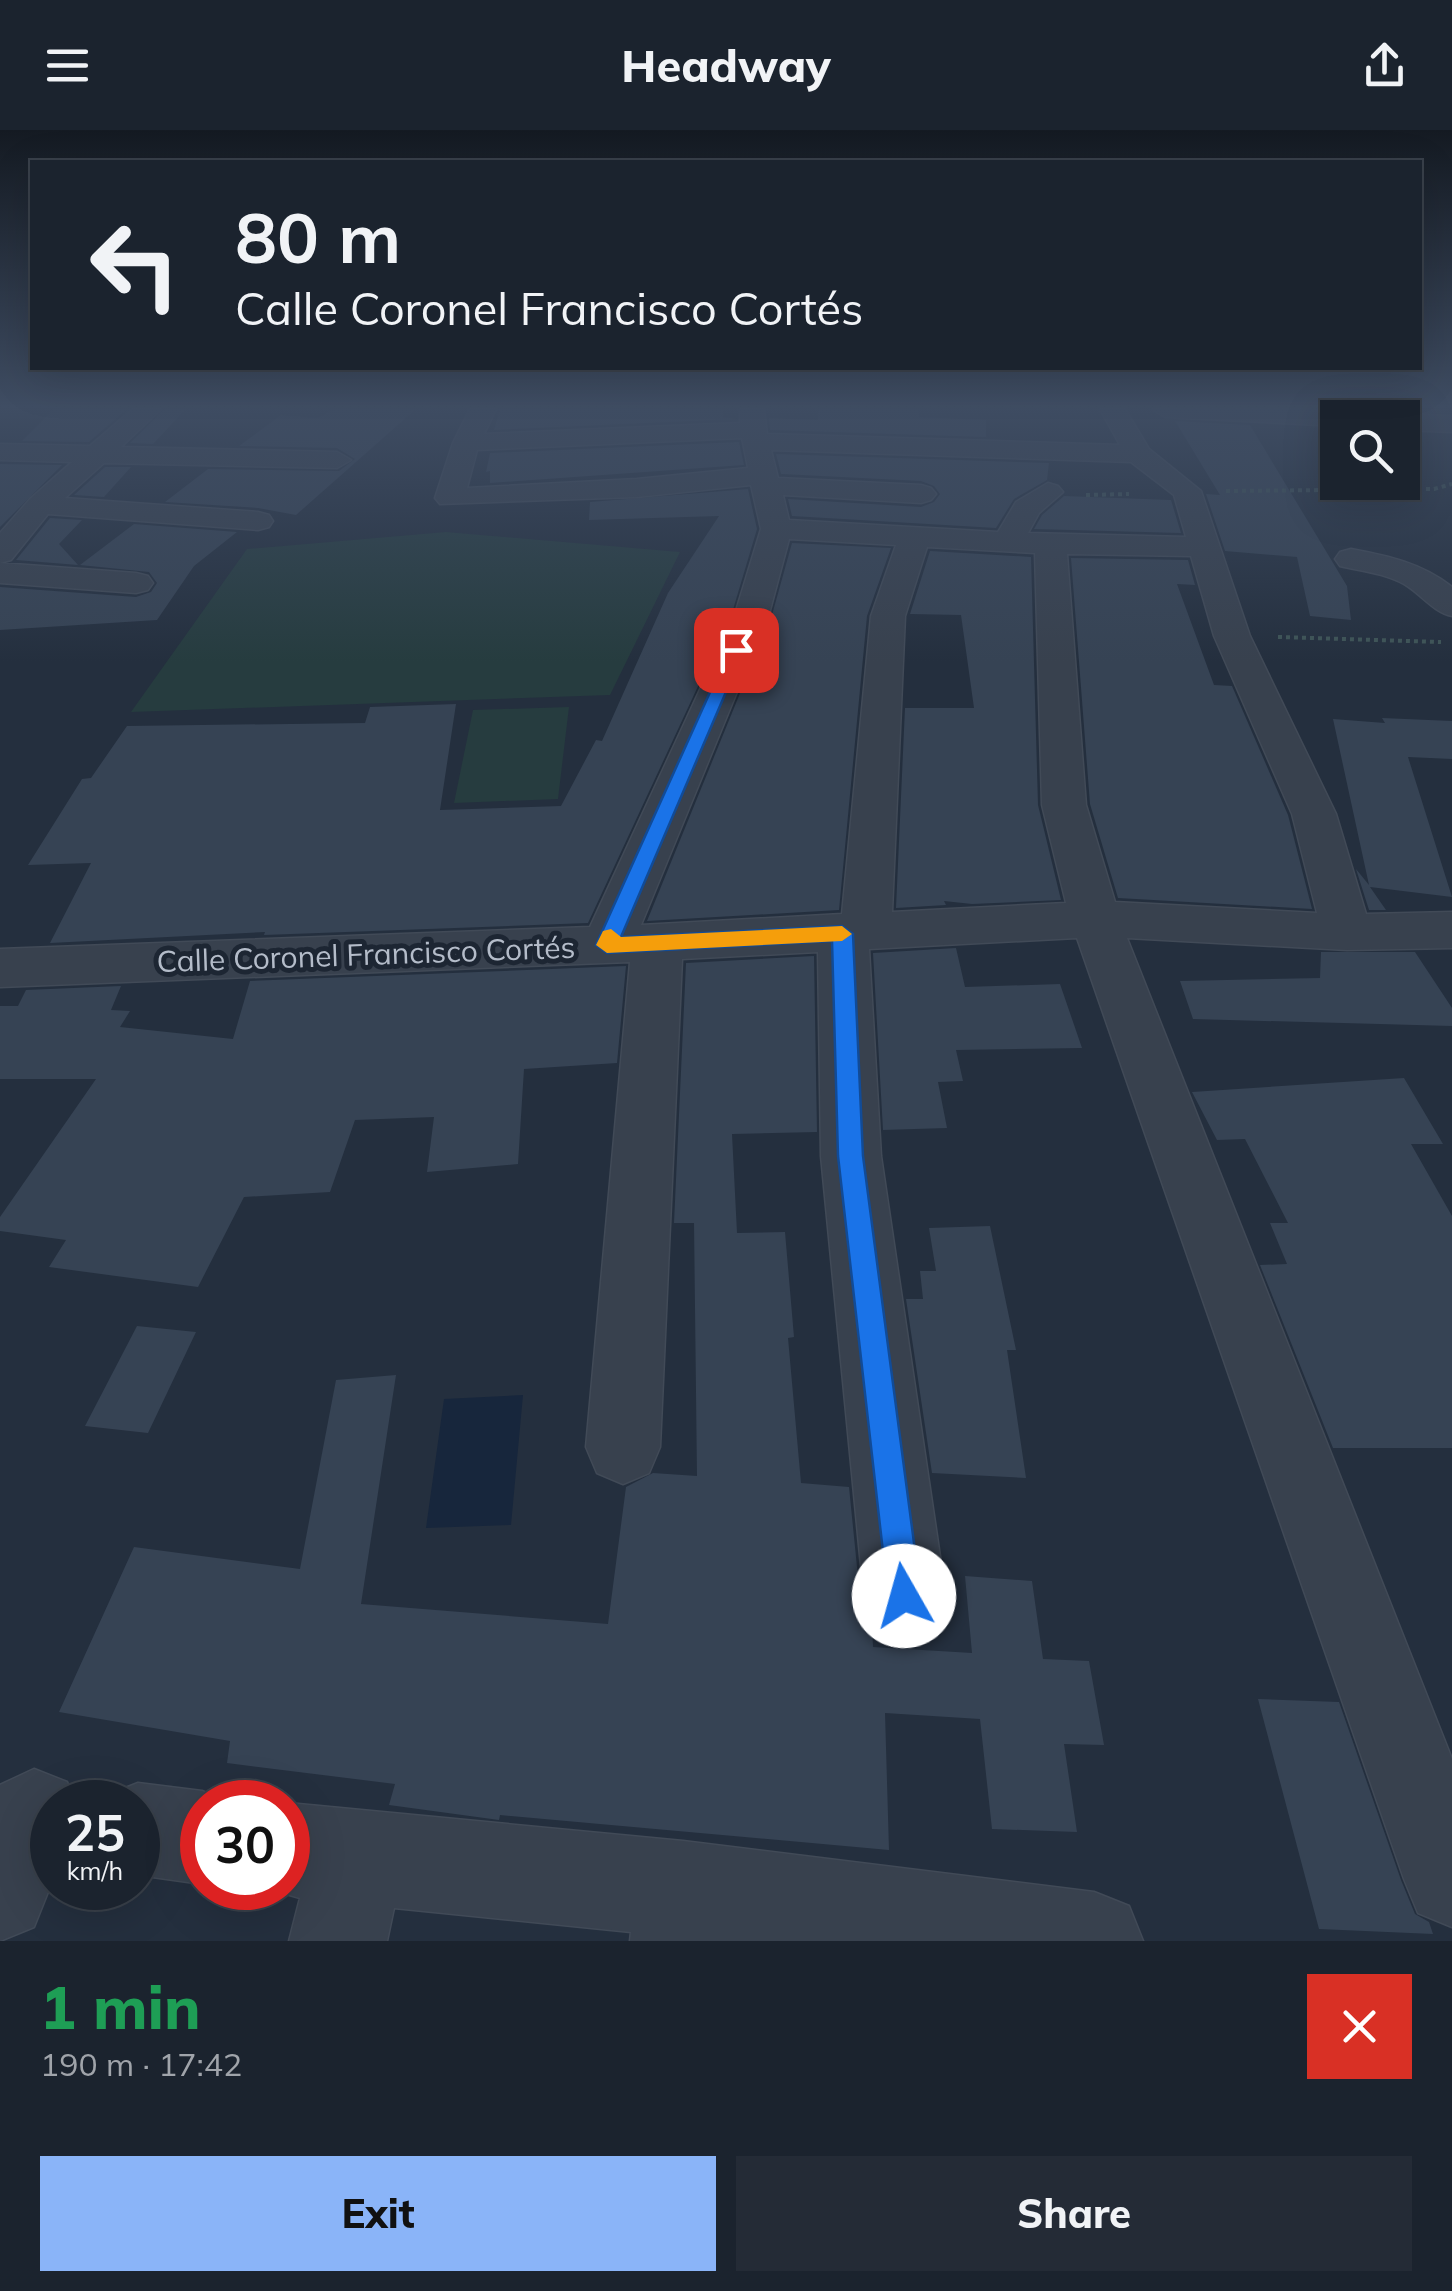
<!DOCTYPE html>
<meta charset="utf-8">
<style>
body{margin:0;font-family:Mulish,sans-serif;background:#242b36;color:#f1f3f6;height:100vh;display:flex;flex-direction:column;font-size:38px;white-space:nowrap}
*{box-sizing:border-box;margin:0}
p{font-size:32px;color:#a0a4aa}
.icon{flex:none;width:55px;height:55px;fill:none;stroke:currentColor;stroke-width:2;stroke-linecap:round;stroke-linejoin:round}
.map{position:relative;height:1811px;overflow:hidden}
.details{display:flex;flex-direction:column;background:#1b232e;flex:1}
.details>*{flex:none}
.banner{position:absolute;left:30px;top:30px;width:1392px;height:210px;border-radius:0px;box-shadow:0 10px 40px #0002,0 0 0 2px #39404a;background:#1b232e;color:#f1f3f6;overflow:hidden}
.fabs{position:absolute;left:1320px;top:270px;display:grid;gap:20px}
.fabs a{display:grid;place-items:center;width:100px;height:100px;border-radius:0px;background:#1b232e;box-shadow:0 10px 40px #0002,0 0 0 2px #39404a;font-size:50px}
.speed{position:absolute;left:30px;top:1650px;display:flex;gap:20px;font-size:50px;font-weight:700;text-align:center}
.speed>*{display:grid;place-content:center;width:130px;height:130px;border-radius:50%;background:#1b232e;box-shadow:0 10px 40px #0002,0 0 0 2px #39404a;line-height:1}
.speed small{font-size:25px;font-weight:400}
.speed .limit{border:15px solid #d22;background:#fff;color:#111}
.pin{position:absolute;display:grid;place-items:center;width:85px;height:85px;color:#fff;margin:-42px;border-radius:20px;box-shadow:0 5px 15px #0006}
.me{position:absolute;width:110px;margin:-55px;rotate:353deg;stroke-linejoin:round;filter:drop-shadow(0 0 8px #0008)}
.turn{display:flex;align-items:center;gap:35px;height:210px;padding:0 40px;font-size:45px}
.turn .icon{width:130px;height:130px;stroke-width:2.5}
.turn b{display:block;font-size:70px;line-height:85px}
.round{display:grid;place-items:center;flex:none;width:105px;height:105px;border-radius:0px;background:#242b36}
.head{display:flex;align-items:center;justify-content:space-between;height:170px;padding:0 40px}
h1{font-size:60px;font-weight:800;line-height:75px;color:#1e9e55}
.action{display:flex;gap:20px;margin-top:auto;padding:20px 40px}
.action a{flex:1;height:115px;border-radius:0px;background:#8ab4f8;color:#111;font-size:40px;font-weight:800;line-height:115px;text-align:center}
.action a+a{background:#242b36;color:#f1f3f6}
header{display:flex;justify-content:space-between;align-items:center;height:130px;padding:0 40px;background:#1b232e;font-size:45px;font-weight:800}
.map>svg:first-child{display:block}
</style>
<header><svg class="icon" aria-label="menu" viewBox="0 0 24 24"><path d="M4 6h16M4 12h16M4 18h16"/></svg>Headway<svg class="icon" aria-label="share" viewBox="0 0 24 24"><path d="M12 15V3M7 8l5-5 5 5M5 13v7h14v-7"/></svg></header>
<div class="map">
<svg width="1452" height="1811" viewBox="0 0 1452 1811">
<rect width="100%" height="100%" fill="#242f3e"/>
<path fill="#263c3f" d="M 446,402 L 680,422 L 610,565 L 131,582 L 247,419 Z
M 569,577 L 558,669 L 454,673 L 473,580 Z"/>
<path fill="#17263c" d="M 523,1265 L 511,1395 L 426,1398 L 444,1269 Z"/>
<path fill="#364354" d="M 54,279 L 127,279 L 89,312 L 22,311 Z
M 165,279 L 186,279 L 153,314 L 130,313 Z
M 335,279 L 416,279 L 296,385 L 258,378 L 165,372 L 208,339 L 339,341 L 355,329 L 337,318 L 239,316 L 281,285 L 317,288 Z
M 500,279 L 723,279 L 723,287 L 736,289 L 494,300 Z
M 818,279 L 919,279 L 919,287 L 986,290 L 986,307 L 770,300 L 769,288 L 818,290 Z
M 1175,291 L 1250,295 L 1347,456 L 1351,490 L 1310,486 L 1297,427 L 1225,421 L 1206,364 L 1220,365 Z
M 739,312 L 744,335 L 490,353 L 490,341 L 486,342 L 490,323 Z
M 776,324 L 1049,333 L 1047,350 L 1014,369 L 996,398 L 792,386 L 788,369 L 921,377 L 934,372 L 940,364 L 934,356 L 921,351 L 781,344 Z
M 0,334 L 62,335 L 0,397 Z
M 105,337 L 131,337 L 104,367 L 74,365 Z
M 748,359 L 757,399 L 732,483 L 588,793 L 264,805 L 265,802 L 50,813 L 91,733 L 28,735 L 82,649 L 91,648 L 127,596 L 365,593 L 370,577 L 456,574 L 440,680 L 561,676 L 596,610 L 602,611 L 668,463 L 719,386 L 589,390 L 590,372 Z
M 1064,366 L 1171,370 L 1181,403 L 1034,399 L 1042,385 Z
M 50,388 L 82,390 L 59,414 L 78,435 L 16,430 Z
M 134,394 L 237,402 L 194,436 L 157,490 L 0,500 L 0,457 L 136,467 L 151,462 L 157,453 L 149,442 L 80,435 Z
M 792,413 L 891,418 L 867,486 L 839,780 L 647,791 L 772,485 Z
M 930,421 L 1031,427 L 1038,675 L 1061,770 L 972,774 L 944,771 L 946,775 L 896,778 L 905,578 L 974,578 L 961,485 L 910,484 Z
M 1071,428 L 1188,430 L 1195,455 L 1177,454 L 1214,555 L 1232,556 L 1288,685 L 1312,779 L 1118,768 L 1090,674 Z
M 1382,588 L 1452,591 L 1452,629 L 1408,627 L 1452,767 L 1370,757 L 1386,780 L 1369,780 L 1356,739 L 1369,755 L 1333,589 L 1385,593 Z
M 956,818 L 965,857 L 1060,854 L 1082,918 L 956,920 L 963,951 L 938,952 L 947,998 L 883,1000 L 873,823 Z
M 1321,822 L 1415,822 L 1452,878 L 1452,896 L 1193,889 L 1180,851 L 1320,848 Z
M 814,826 L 817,1002 L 732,1004 L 737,1103 L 785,1102 L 794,1207 L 788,1208 L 801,1353 L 849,1357 L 860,1467 L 872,1496 L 873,1517 L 972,1523 L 965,1446 L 1032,1451 L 1043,1529 L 1089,1531 L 1104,1615 L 1064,1614 L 1077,1702 L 992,1699 L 980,1589 L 885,1583 L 889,1720 L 500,1685 L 499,1690 L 389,1675 L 395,1654 L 227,1633 L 230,1611 L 59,1582 L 134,1417 L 300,1439 L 336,1250 L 396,1245 L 361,1474 L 608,1494 L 626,1357 L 653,1343 L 697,1346 L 694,1093 L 674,1093 L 686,833 Z
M 626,836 L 617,933 L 524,939 L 518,1034 L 427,1042 L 434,987 L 355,990 L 330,1062 L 244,1067 L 198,1157 L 49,1137 L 66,1110 L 0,1101 L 0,1087 L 96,949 L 0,949 L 0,876 L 18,876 L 26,860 L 121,856 L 111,880 L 130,881 L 120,897 L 233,909 L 250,851 Z
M 1404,948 L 1443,1014 L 1411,1014 L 1452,1086 L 1452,1318 L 1333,1318 L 1260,1135 L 1287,1134 L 1270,1093 L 1288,1093 L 1245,1009 L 1217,1010 L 1192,962 Z
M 990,1096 L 1016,1220 L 1007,1220 L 1026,1348 L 932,1343 L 906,1169 L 923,1169 L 920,1141 L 936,1141 L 929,1098 Z
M 137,1196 L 196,1202 L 148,1303 L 85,1296 Z
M 1258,1569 L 1339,1572 L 1401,1750 L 1415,1784 L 1429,1792 L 1433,1804 L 1319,1799 Z"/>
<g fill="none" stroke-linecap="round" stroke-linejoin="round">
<g stroke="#414a57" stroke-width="3">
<path id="minor" d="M 133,279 L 161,279 L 121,317 L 337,322 L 351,330 L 337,338 L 104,333 L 65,368 L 258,382 L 269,385 L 273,391 L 269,397 L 258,400 L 48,384 L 11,430 L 0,433 L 0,403 L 30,369 L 72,332 L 0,330 L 0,314 L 90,316 Z
M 470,279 L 496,279 L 484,304 L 740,293 L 740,279 L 764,279 L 767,304 L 1120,315 L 1100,279 L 1125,279 L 1149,319 L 1201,361 L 1250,506 L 1336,684 L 1366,784 L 1452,782 L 1452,818 L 1347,820 L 1127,808 L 1452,1629 L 1452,1797 L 1418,1783 L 1404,1749 L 1077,808 L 869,819 L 881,1026 L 946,1467 L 934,1496 L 905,1508 L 876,1496 L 864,1467 L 821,1026 L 818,822 L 682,829 L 660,1317 L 649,1343 L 623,1354 L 597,1343 L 586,1317 L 630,832 L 0,857 L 0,819 L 590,797 L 735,484 L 761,399 L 751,355 L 637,367 L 440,374 L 435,368 L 453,313 ZM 742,308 L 748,338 L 637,349 L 467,358 L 477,320 ZM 771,320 L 1131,332 L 1174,365 L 1186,407 L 1028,403 L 1039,383 L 1063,362 L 1058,356 L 1048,353 L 1016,372 L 998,402 L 789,390 L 783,365 L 921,373 L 931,370 L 936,364 L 931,358 L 921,355 L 778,348 ZM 789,409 L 896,415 L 871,486 L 842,784 L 641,795 L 769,484 ZM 927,417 L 1035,423 L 1042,675 L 1066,773 L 892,782 L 905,486 ZM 1067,424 L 1191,426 L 1214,506 L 1292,684 L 1317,783 L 1115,772 L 1086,675 Z
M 1152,279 C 1183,279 1335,273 1350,288 L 1338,288 L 1338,296 L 1165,287 Z
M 1402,284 L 1452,286 L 1452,302 L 1402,300 L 1402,288 L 1392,288 Z
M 1351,419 C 1388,426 1422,433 1452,457 L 1452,486 C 1433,482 1421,464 1404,454 C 1384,443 1361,441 1340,436 L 1335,429 L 1340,422 Z
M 0,433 L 136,443 L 148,446 L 153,453 L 148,460 L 136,463 L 0,453 Z
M 34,1639 L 67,1652 L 75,1672 L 52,1672 L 52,1752 L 34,1797 L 0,1811 L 0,1655 Z
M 138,1653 L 202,1661 L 229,1672 L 202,1672 L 202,1754 L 138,1745 L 138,1672 L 103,1672 L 105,1666 Z
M 288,1673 L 683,1711 L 1094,1762 L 1129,1776 L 1143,1811 L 630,1811 L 631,1802 L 394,1778 L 387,1811 L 289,1811 L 300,1768 L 265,1758 L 288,1758 Z"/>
</g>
<path stroke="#3f5557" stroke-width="4" stroke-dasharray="4 4" stroke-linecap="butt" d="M 1226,361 L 1434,359 L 1452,354
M 1086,365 L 1129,364
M 1278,507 L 1441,512"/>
<use href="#minor" fill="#38414e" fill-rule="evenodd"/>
</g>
<linearGradient id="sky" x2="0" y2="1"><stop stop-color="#141a22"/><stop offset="0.52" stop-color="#3f4d63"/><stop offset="1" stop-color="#3f4d63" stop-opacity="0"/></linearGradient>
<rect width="1452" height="532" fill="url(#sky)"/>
<path fill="#1a73e8" stroke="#114b97" stroke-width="2.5" d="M 736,515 L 744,520 L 621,807 L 842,796 L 853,804 L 863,1026 L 921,1466 L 916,1478 L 904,1483 L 893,1478 L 888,1466 L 838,1026 L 832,811 L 607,823 L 596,815 L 729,520 Z"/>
<path fill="#f59e0b" d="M 842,796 L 852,804 L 842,811 L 607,823 L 596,815 L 603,801 L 611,799 L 621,807 Z"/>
<g text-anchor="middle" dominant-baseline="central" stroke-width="10" stroke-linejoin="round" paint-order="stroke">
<g font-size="30" fill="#b4bcc9" stroke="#1d2633">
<text transform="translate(366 824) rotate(-2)">Calle Coronel Francisco Cortés</text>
</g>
</g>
</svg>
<div class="fabs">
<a><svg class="icon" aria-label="search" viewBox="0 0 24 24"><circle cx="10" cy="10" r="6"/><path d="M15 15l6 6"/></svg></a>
</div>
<div class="speed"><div>25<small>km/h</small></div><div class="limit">30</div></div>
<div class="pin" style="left:736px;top:520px;background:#d93025"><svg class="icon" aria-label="arrive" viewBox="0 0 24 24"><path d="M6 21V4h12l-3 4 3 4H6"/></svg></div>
<svg class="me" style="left:904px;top:1466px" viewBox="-20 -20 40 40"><circle r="19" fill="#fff"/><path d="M0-13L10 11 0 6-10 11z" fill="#1a73e8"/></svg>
<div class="banner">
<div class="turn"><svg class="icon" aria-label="left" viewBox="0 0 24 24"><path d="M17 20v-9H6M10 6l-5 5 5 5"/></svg><div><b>80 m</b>Calle Coronel Francisco Cortés</div></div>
</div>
</div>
<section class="details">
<div class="head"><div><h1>1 min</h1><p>190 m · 17:42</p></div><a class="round" style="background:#d93025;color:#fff"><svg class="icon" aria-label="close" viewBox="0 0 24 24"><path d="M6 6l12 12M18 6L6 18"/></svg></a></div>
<div class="action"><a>Exit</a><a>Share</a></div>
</section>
